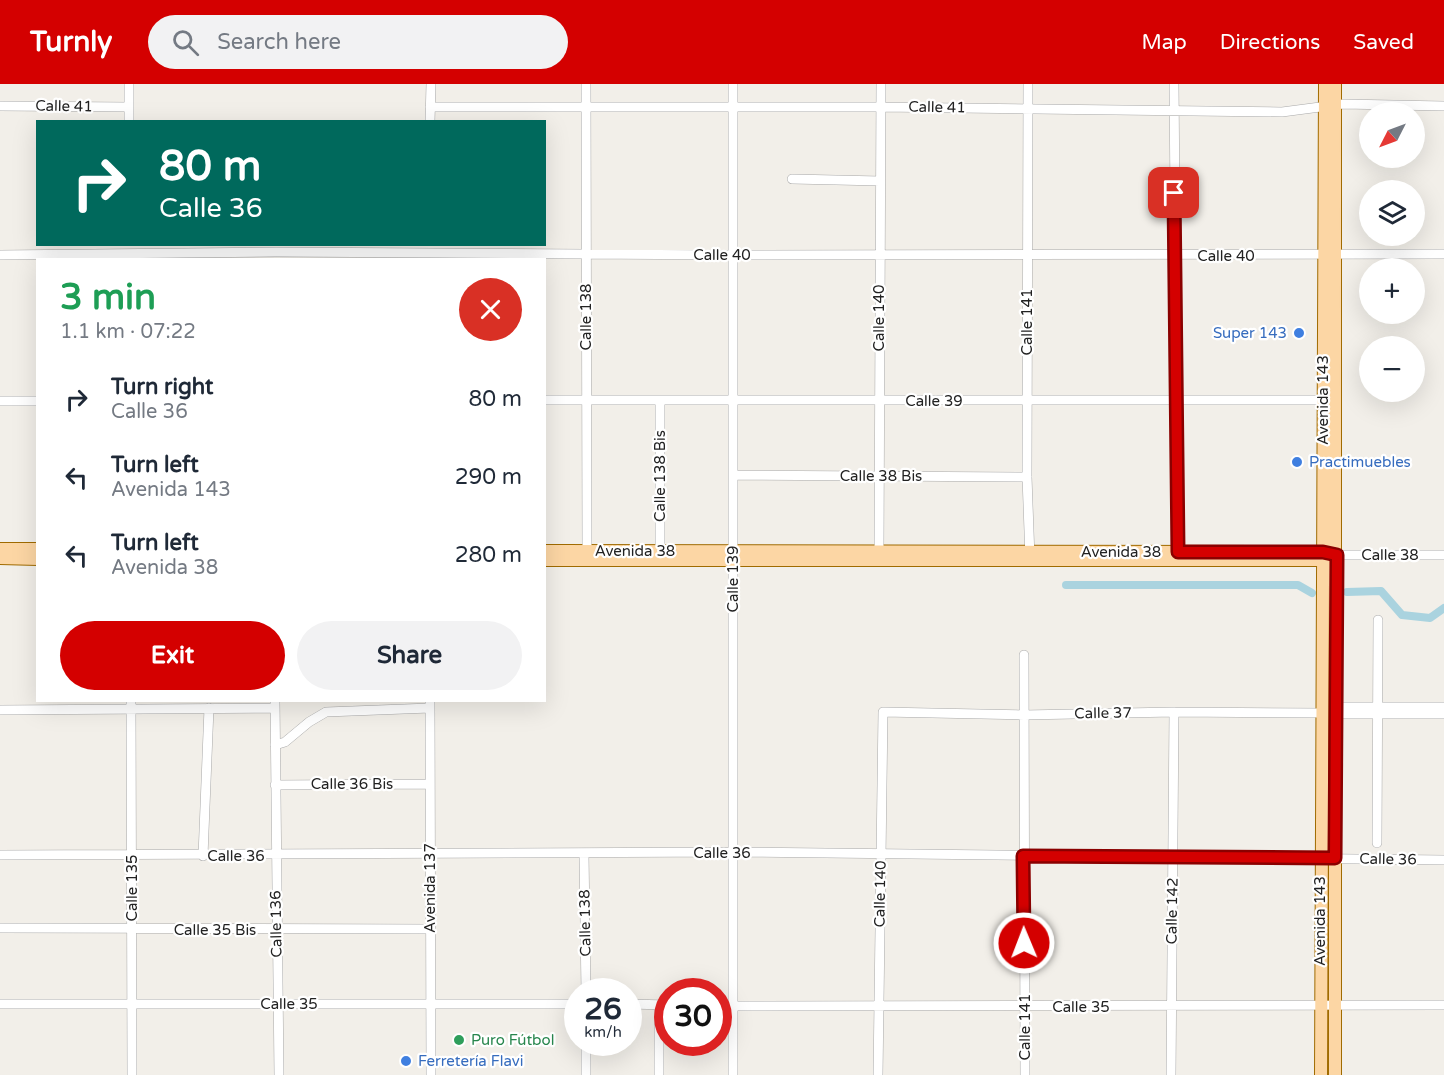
<!DOCTYPE html>
<meta charset="utf-8">
<style>
body{margin:0;font-family:"Varela Round",sans-serif;background:#f2f2f3;color:#1f2937;height:100vh;display:flex;flex-direction:column;font-size:22px;white-space:nowrap}
*{box-sizing:border-box;margin:0}
p{font-size:20px;color:#747a83}
.icon{flex:none;width:33px;height:33px;fill:none;stroke:currentColor;stroke-width:2;stroke-linecap:round;stroke-linejoin:round}
.map{position:relative;flex:1;overflow:hidden}
.drawer{position:absolute;left:36px;top:174px;width:510px;height:444px;display:flex;flex-direction:column;background:#fff;border-radius:0px;box-shadow:0 6px 24px #0002}
.drawer>*{flex:none}
.top-card{position:absolute;left:36px;top:36px;width:510px;height:126px;border-radius:0px;box-shadow:0 6px 24px #0002;background:#00695c;color:#fff;overflow:hidden}
.needle{width:39px;rotate:228deg}
.controls{position:absolute;left:1359px;top:18px;display:grid;gap:12px}
.controls a{display:grid;place-items:center;width:66px;height:66px;border-radius:50%;background:#fff;box-shadow:0 6px 24px #0002;font-size:30px}
.speed{position:absolute;left:564px;top:894px;display:flex;gap:12px;font-size:30px;font-weight:700;text-align:center}
.speed>*{display:grid;place-content:center;width:78px;height:78px;border-radius:50%;background:#fff;box-shadow:0 6px 24px #0002;line-height:1}
.speed small{font-size:15px;font-weight:400}
.speed .limit{border:9px solid #d22;background:#fff;color:#111}
.pin{position:absolute;display:grid;place-items:center;width:51px;height:51px;color:#fff;margin:-26px;border-radius:12px;box-shadow:0 3px 9px #0006}
.me{position:absolute;width:66px;margin:-33px;rotate:359deg;stroke-linejoin:round;filter:drop-shadow(0 0 4px #0008)}
.turn{display:flex;align-items:center;gap:21px;height:126px;padding:0 24px;font-size:27px}
.turn .icon{width:78px;height:78px;stroke-width:2.5}
.turn b{display:block;font-size:42px;line-height:51px}
.round{display:grid;place-items:center;flex:none;width:63px;height:63px;border-radius:32px;background:#f2f2f3}
.summary{display:flex;align-items:center;justify-content:space-between;height:102px;padding:0 24px}
h1{font-size:36px;font-weight:800;line-height:45px;color:#1e9e55}
.primary-button{display:flex;gap:12px;margin-top:auto;padding:12px 24px}
.primary-button a{flex:1;height:69px;border-radius:36px;background:#d40000;color:#fff;font-size:24px;font-weight:800;line-height:69px;text-align:center}
.primary-button a+a{background:#f2f2f3;color:#1f2937}
ul{padding:0;list-style:none}
li{display:flex;align-items:center;gap:18px;height:78px;padding:0 24px}
li div{flex:1}
li b{display:block;font-size:22px}
li em{font-style:normal}
header{display:flex;align-items:center;gap:36px;box-sizing:border-box;height:84px;padding:0 30px;background:#d40000;color:#fff}
header strong{font-size:28px}
nav{display:flex;gap:33px;margin-inline-start:auto;font-size:21px}
.search{width:420px;height:54px;background:#f2f2f3;display:flex;align-items:center;gap:15px;box-sizing:border-box;padding:0 21px;border-radius:33px;color:#747a83;font-size:22px}
.map>svg:first-child{display:block}
</style>
<header>
<strong>Turnly</strong>
<div class="search"><svg class="icon" aria-label="search" viewBox="0 0 24 24"><circle cx="10" cy="10" r="6"/><path d="M15 15l6 6"/></svg>Search here</div>
<nav><a>Map</a><a>Directions</a><a>Saved</a></nav>
</header>
<div class="map">
<svg width="1444" height="991" viewBox="0 0 1444 991">
<rect width="100%" height="100%" fill="#f2efe9"/>
<g fill="none" stroke-linecap="round" stroke-linejoin="round">
<path stroke="#aad3df" stroke-width="8" d="M 1066,501 L 1298,501 L 1312,509
M 1347,508 L 1381,507 L 1402,531 L 1430,534 L 1444,524"/>
<g stroke="#a9a9a9" stroke-width="10">
<path id="minor" d="M 586,0 L 587,467
M 733,0 L 733,991
M 1028,0 L 1027,393 L 1030,474
M 1174,0 L 1178,468
M 0,22 L 129,23
M 430,23 L 881,23 L 1282,28 L 1343,20 L 1444,22
M 129,38 L 129,0
M 430,38 L 431,0
M 792,95 L 880,97
M 0,171 L 276,168 L 733,171 L 1444,170
M 544,316 L 1323,316
M 0,317 L 38,317
M 660,317 L 660,467
M 734,391 L 1027,393
M 879,467 L 881,0
M 1337,471 L 1444,471
M 1024,571 L 1025,991
M 131,616 L 132,991
M 275,616 L 279,991
M 430,616 L 431,991
M 1336,623 L 1444,623
M 0,626 L 275,624
M 1336,630 L 1444,630
M 275,661 L 285,658 L 309,638 L 326,628 L 430,624
M 275,701 L 430,700
M 1377,759 L 1378,536
M 584,770 L 586,908
M 0,771 L 733,768 L 1444,776
M 203,772 L 209,624
M 0,844 L 430,845
M 0,920 L 578,920
M 628,920 L 668,921
M 659,921 L 659,991
M 718,922 L 1444,921
M 586,991 L 586,958
M 878,991 L 883,628 L 1024,631 L 1174,628 L 1323,629
M 1171,991 L 1174,628"/>
</g>
<g stroke="#a06b00" stroke-width="14">
<path id="major" d="M 0,465 L 38,465
M 544,467 L 1282,468
M 0,474 L 38,475
M 544,476 L 1322,476 L 1329,474
M 1321,991 L 1325,0
M 1335,991 L 1335,0"/>
</g>
<use href="#minor" stroke="#fff" stroke-width="9"/>
<use href="#major" stroke="#fcd6a4" stroke-width="12"/>
</g>
<g fill="none" stroke-linecap="round" stroke-linejoin="round">
<g stroke="#8a0000" stroke-width="15">
<path id="route" d="M 1024,859 L 1023,772 L 1335,774 L 1337,471 L 1323,468 L 1178,468 L 1174,109"/>
</g>
<use href="#route" stroke="#d40000" stroke-width="10"/>
</g>
<g fill="#3f7fe0" stroke="#fff" stroke-width="2">
<circle cx="1299" cy="249" r="6"/>
<circle cx="1297" cy="378" r="6"/>
<circle cx="406" cy="977" r="6"/>
</g>
<circle fill="#2e9e5b" stroke="#fff" stroke-width="2" cx="459" cy="956" r="6"/>
<g text-anchor="middle" dominant-baseline="central" stroke-width="4.5" stroke-linejoin="round" paint-order="stroke">
<g font-size="15" fill="#222" stroke="#fff">
<text transform="translate(64 22) rotate(1)">Calle 41</text>
<text transform="translate(937 23) rotate(1)">Calle 41</text>
<text x="722" y="171">Calle 40</text>
<text x="1226" y="172">Calle 40</text>
<text transform="translate(586 233) rotate(-90)">Calle 138</text>
<text transform="translate(879 234) rotate(-90)">Calle 140</text>
<text transform="translate(1027 238) rotate(-90)">Calle 141</text>
<text transform="translate(1323 316) rotate(-90)">Avenida 143</text>
<text x="934" y="317">Calle 39</text>
<text transform="translate(660 392) rotate(-90)">Calle 138 Bis</text>
<text x="881" y="392">Calle 38 Bis</text>
<text x="635" y="467">Avenida 38</text>
<text x="1121" y="468">Avenida 38</text>
<text x="1390" y="471">Calle 38</text>
<text transform="translate(733 495) rotate(-90)">Calle 139</text>
<text transform="translate(1103 629) rotate(-1)">Calle 37</text>
<text x="352" y="700">Calle 36 Bis</text>
<text x="722" y="769">Calle 36</text>
<text x="236" y="772">Calle 36</text>
<text transform="translate(1388 775) rotate(1)">Calle 36</text>
<text transform="translate(132 804) rotate(-90)">Calle 135</text>
<text transform="translate(430 804) rotate(-90)">Avenida 137</text>
<text transform="translate(880 810) rotate(-89)">Calle 140</text>
<text transform="translate(1172 827) rotate(-89)">Calle 142</text>
<text transform="translate(1320 837) rotate(-90)">Avenida 143</text>
<text transform="translate(585 839) rotate(-91)">Calle 138</text>
<text transform="translate(276 840) rotate(-91)">Calle 136</text>
<text x="215" y="846">Calle 35 Bis</text>
<text x="289" y="920">Calle 35</text>
<text x="1081" y="923">Calle 35</text>
<text transform="translate(1025 943) rotate(-90)">Calle 141</text>
</g>
<g font-size="15" fill="#366cbe" stroke="#fff" text-anchor="start">
<text x="1287" y="249" text-anchor="end">Super 143</text>
<text x="1309" y="378">Practimuebles</text>
<text x="418" y="977">Ferretería Flavi</text>
</g>
<g font-size="15" fill="#27864d" stroke="#fff" text-anchor="start">
<text x="471" y="956">Puro Fútbol</text>
</g>
</g>
</svg>
<div class="controls">
<a><svg class="needle" viewBox="-14 -14 28 28"><path d="M0-13l5 13h-10z" fill="#e53935"/><path d="M0 13l5-13h-10z" fill="#747a83"/></svg></a>
<a><svg class="icon" aria-label="layers" viewBox="0 0 24 24"><path d="M12 4l9 5-9 5-9-5zM3 14l9 5 9-5"/></svg></a>
<a>+</a>
<a>−</a>
</div>
<div class="speed"><div>26<small>km/h</small></div><div class="limit">30</div></div>
<div class="pin" style="left:1174px;top:109px;background:#d93025"><svg class="icon" aria-label="arrive" viewBox="0 0 24 24"><path d="M6 21V4h12l-3 4 3 4H6"/></svg></div>
<svg class="me" style="left:1024px;top:859px" viewBox="-20 -20 40 40"><circle r="17" fill="#d40000" stroke="#fff" stroke-width="3"/><path d="M0-11L8 9 0 5-8 9z" fill="#fff"/></svg>
<div class="top-card">
<div class="turn"><svg class="icon" aria-label="right" viewBox="0 0 24 24"><path d="M7 20v-9h11M14 6l5 5-5 5"/></svg><div><b>80 m</b>Calle 36</div></div>
</div>
<section class="drawer">
<div class="summary"><div><h1>3 min</h1><p>1.1 km · 07:22</p></div><a class="round" style="background:#d93025;color:#fff"><svg class="icon" aria-label="close" viewBox="0 0 24 24"><path d="M6 6l12 12M18 6L6 18"/></svg></a></div>
<ul>
<li><svg class="icon" aria-label="right" viewBox="0 0 24 24"><path d="M7 20v-9h11M14 6l5 5-5 5"/></svg><div><b>Turn right</b><p>Calle 36</p></div><em>80 m</em></li>
<li><svg class="icon" aria-label="left" viewBox="0 0 24 24"><path d="M17 20v-9H6M10 6l-5 5 5 5"/></svg><div><b>Turn left</b><p>Avenida 143</p></div><em>290 m</em></li>
<li><svg class="icon" aria-label="left" viewBox="0 0 24 24"><path d="M17 20v-9H6M10 6l-5 5 5 5"/></svg><div><b>Turn left</b><p>Avenida 38</p></div><em>280 m</em></li>
</ul>
<div class="primary-button"><a>Exit</a><a>Share</a></div>
</section>
</div>
